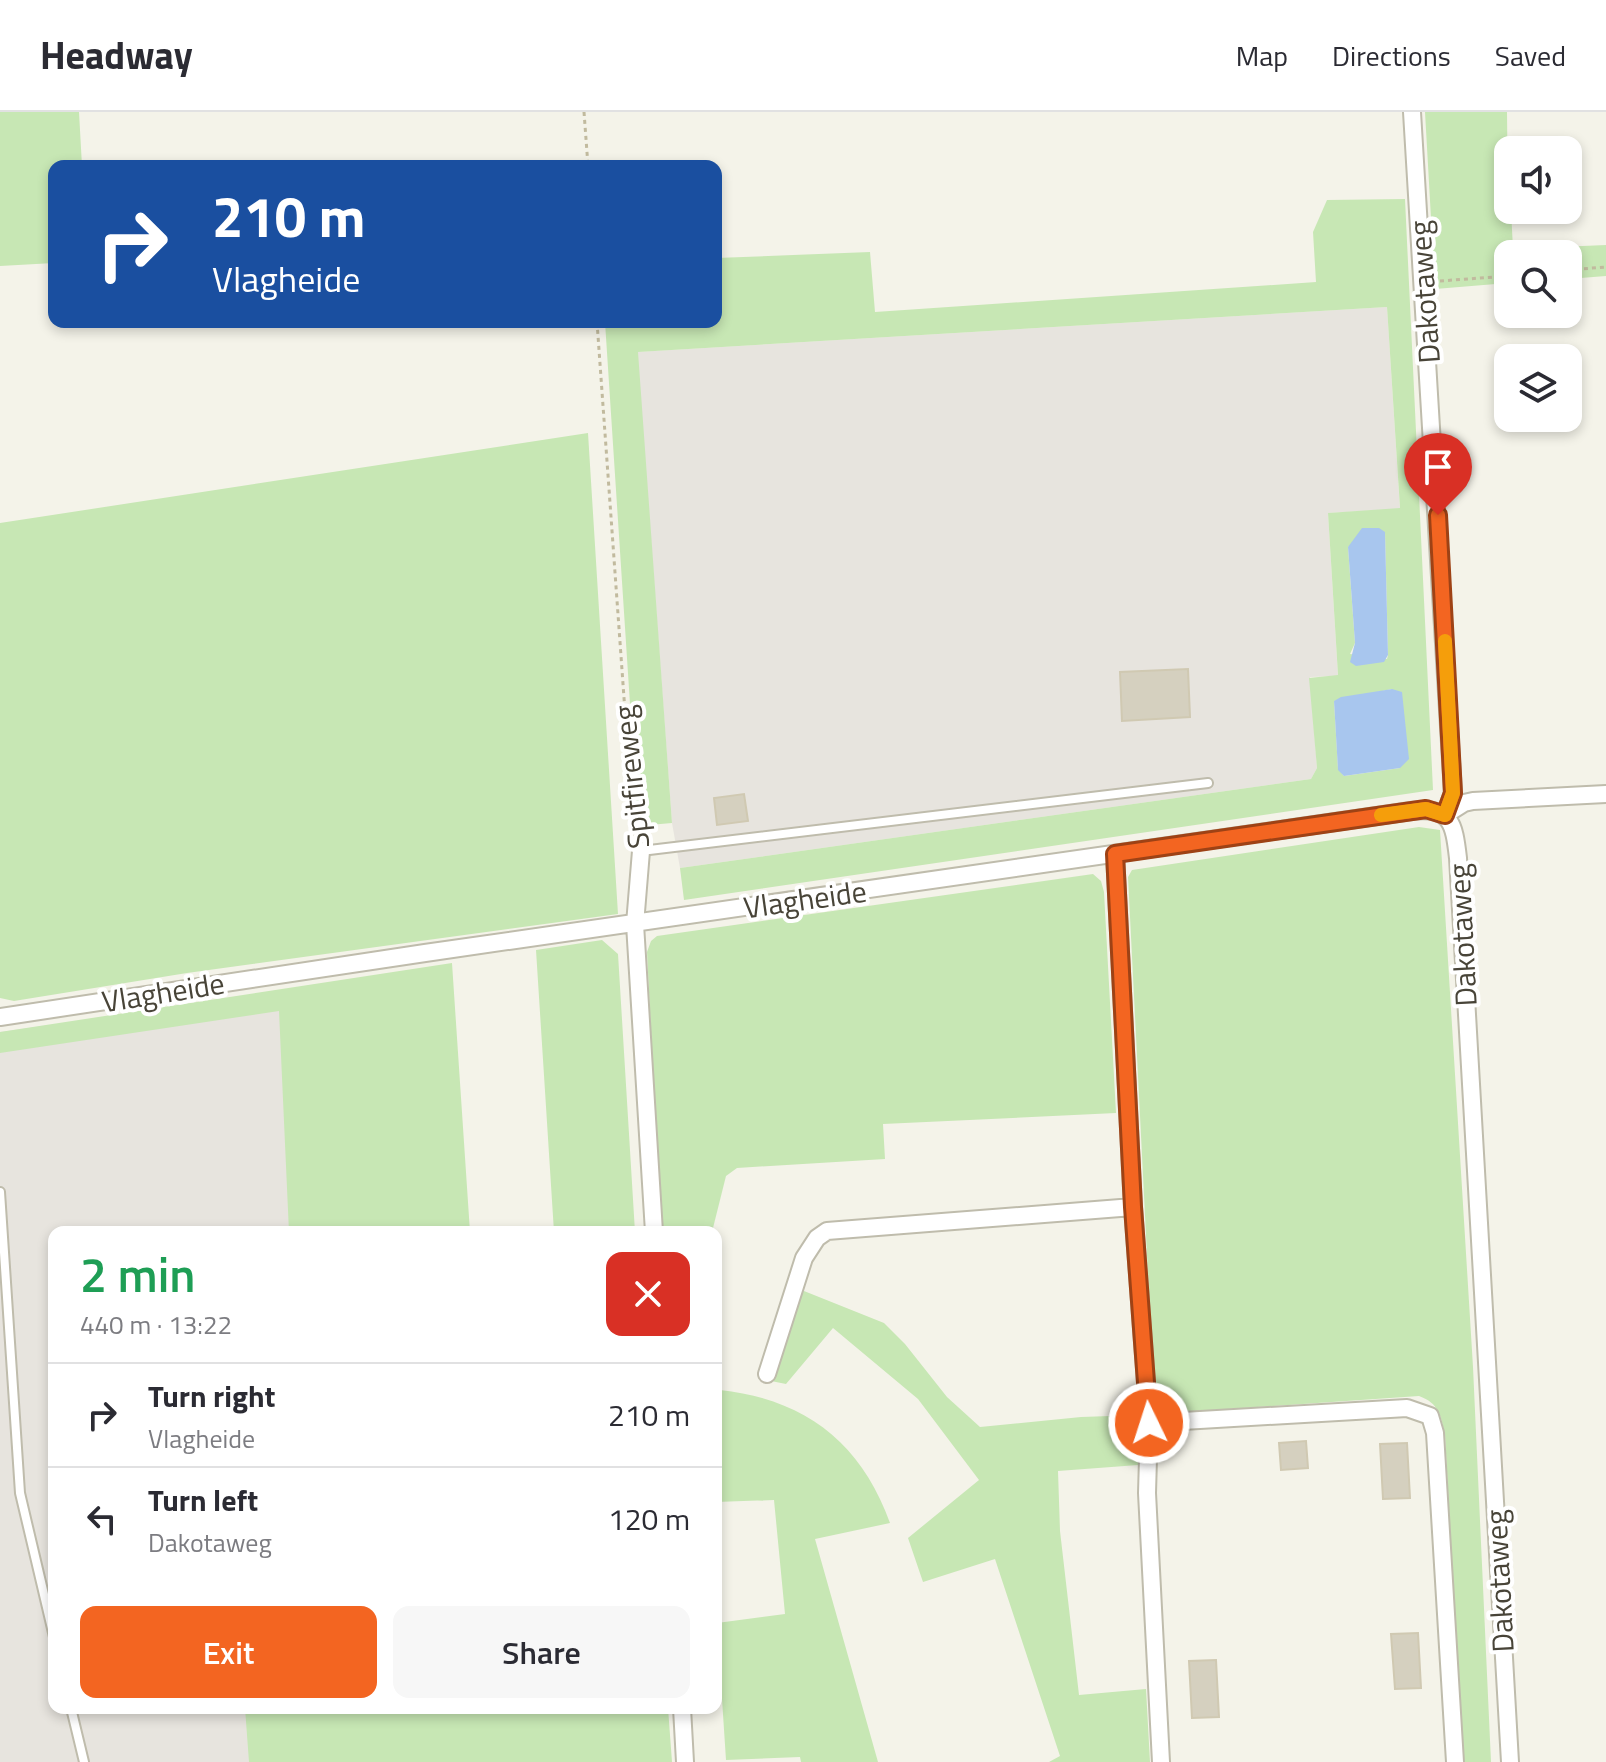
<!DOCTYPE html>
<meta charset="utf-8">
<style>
body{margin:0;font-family:"Titillium Web",sans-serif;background:#f7f7f7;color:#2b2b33;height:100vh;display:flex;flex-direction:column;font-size:30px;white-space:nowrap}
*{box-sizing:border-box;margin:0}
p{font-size:26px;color:#7c7c81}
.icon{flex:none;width:44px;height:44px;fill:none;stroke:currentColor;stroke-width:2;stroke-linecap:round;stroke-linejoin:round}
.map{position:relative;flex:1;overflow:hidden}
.drawer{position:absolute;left:48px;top:1114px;width:674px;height:488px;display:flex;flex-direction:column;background:#fff;border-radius:16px;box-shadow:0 4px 12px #0003}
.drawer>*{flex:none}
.guide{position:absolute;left:48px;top:48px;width:674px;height:168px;border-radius:16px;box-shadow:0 4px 12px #0003;background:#1a4fa0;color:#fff;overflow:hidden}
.controls{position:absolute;left:1494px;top:24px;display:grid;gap:16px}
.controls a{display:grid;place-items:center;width:88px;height:88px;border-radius:16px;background:#fff;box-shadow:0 4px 12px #0003;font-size:40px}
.pin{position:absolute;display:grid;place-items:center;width:68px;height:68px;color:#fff;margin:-82px -34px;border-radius:50% 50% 50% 0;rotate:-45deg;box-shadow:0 0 8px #0007}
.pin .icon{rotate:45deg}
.me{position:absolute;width:88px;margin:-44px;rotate:356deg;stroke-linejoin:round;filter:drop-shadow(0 0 6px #0008)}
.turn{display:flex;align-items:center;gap:28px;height:168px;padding:0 32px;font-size:36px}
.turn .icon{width:104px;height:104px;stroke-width:2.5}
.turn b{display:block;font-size:56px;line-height:68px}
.round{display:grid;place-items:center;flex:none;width:84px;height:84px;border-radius:16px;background:#f7f7f7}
.head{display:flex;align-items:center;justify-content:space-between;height:136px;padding:0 32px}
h1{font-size:48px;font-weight:600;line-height:60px;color:#1e9e55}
.primary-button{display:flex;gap:16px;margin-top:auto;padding:16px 32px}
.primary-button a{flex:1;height:92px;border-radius:16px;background:#f36521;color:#fff;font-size:32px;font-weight:600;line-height:92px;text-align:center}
.primary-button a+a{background:#f7f7f7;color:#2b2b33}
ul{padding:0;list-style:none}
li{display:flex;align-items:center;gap:24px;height:104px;padding:0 32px;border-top:2px solid #e1e1e2}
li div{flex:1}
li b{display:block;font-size:30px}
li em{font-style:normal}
header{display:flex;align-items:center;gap:48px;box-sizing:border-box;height:112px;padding:0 40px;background:#fff;border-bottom:2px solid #e1e1e2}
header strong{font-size:38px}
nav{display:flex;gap:44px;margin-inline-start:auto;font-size:28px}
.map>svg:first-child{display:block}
</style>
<header>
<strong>Headway</strong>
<nav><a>Map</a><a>Directions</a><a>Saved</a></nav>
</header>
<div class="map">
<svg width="1606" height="1650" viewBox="0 0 1606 1650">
<rect width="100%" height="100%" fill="#f4f3e9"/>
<path fill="#e7e4de" d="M 1387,195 L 1400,397 L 1328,401 L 1338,564 L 1310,565 L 1317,656 L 1311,667 L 680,756 L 672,711 L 637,240 Z
M 289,880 L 299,1120 L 54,1120 L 54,1596 L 252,1596 L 255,1650 L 0,1650 L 0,920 Z"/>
<path fill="#c7e7b4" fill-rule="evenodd" d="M 0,0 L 79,0 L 82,54 L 54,54 L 54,151 L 0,154 Z
M 1425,0 L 1507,0 L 1508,98 L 1511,98 L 1513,137 L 1606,133 L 1606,164 L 1568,167 L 1568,142 L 1508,142 L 1508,171 L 1435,177 Z
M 1405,87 L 1433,678 L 684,788 L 680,756 L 1311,667 L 1317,656 L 1309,566 L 1338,563 L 1328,401 L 1400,396 L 1387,195 L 638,240 L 672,711 L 638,714 L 605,210 L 716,210 L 716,146 L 870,140 L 875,200 L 1316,170 L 1313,120 L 1327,88 ZM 1385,420 L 1388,543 L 1387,547 L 1350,542 L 1355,531 L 1348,435 ZM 1392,577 L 1400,656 L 1344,664 L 1338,657 L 1334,589 Z
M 588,321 L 618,802 L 187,861 L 14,889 L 0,886 L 0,411 Z
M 1419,715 L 1440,718 L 1473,1255 L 1491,1650 L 1463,1650 L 1445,1323 C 1441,1304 1439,1291 1419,1284 L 1155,1302 L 1128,765 L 1132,758 Z
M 1093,762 L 1101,769 L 1104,780 L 1116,1001 L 883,1012 L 885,1047 L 737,1056 L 726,1064 L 712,1120 L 661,1120 L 647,840 L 651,829 L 657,824 Z
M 602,828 L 618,842 L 635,1120 L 554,1120 L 536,838 Z
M 452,851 L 470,1120 L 289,1120 L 279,899 L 0,941 L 0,920 Z
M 799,1177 L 884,1211 L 905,1232 L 947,1285 L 980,1315 L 1081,1305 L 1139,1303 L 1138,1353 L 1058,1359 L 1060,1419 L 1079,1583 L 1146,1577 L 1150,1650 L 1049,1650 L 1060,1644 L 995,1447 L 923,1470 L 908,1426 L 979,1368 L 918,1287 L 833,1216 L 786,1272 L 771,1269 Z
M 720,1278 C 804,1287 861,1330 890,1411 L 815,1427 L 878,1650 L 801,1650 L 800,1645 L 726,1648 L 717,1511 L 785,1502 L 774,1388 L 716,1390 L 716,1280 Z
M 245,1596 L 668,1596 L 672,1650 L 249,1650 Z"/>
<path fill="#a8c6ee" d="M 1362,416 L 1379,416 L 1385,420 L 1388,543 L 1384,550 L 1356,554 L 1350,550 L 1355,531 L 1348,435 Z
M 1392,577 L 1402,580 L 1409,647 L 1400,656 L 1344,664 L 1338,658 L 1334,589 L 1341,585 Z"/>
<path fill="#d5d0bf" stroke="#d0c9b2" stroke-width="2" d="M 1188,557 L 1190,605 L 1122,609 L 1120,560 Z
M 744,682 L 748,709 L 717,713 L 714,686 Z
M 1306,1329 L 1308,1356 L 1281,1358 L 1279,1331 Z
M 1407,1331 L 1410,1386 L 1383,1387 L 1380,1332 Z
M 1418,1521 L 1421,1576 L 1395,1577 L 1391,1522 Z
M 1216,1548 L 1219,1605 L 1192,1606 L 1189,1549 Z"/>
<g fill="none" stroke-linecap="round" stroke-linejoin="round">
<g stroke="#bfbcac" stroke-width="12">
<path id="lane" d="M 641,739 L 1208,671
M 0,1080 L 20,1381 L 54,1525
M 71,1596 L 84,1650"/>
</g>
<g stroke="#bfbcac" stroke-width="20">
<path id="street" d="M 1412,0 L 1453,681 L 1445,703
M 1445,703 L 1464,691 L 1473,689 L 1606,682
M 641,739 L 635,812 L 654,1120
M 1115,742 L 1133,1095 L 1149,1311
M 0,905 L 425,841 L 1411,699 C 1451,694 1454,711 1458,746 L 1510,1650
M 767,1262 L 804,1146 L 817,1126 L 827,1119 L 1133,1095
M 682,1596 L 685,1650
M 1161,1650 L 1147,1381 L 1149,1311 L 1407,1296 L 1430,1304 L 1435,1321 L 1455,1650"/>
</g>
<path stroke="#c1ba9e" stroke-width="3" stroke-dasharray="4 4" stroke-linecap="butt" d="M 584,0 L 588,54
M 1568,158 L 1606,155
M 1440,169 L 1508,164
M 597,210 L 634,725"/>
<use href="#lane" stroke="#fff" stroke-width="8"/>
<use href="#street" stroke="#fff" stroke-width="16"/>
</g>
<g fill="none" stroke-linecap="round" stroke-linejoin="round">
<g stroke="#9e4215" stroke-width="20">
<path id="route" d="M 1149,1311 L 1133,1095 L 1115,742 L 1426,697 L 1445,703 L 1453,681 L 1438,403"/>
</g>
<use href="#route" stroke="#f36521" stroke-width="14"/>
<path stroke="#f59e0b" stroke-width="14" d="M 1381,703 L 1426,697 L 1445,703 L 1453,681 L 1445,529"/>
</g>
<g text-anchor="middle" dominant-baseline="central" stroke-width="8" stroke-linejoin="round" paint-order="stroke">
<g font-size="30" fill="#484438" stroke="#fff">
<text transform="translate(1424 180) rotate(-94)">Dakotaweg</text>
<text transform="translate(631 665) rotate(-96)">Spitfireweg</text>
<text transform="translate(805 787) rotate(-8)">Vlagheide</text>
<text transform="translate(1462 823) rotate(-93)">Dakotaweg</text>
<text transform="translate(163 880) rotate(-9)">Vlagheide</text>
<text transform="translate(1499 1469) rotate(-93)">Dakotaweg</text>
</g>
</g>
</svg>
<div class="controls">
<a><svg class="icon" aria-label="sound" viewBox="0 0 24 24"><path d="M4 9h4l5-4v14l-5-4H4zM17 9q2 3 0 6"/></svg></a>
<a><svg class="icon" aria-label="search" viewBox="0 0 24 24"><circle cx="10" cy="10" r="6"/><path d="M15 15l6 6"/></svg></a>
<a><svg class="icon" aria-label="layers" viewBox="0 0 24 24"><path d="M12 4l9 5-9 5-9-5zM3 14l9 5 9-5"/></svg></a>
</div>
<div class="pin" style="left:1438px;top:403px;background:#d93025"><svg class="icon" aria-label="arrive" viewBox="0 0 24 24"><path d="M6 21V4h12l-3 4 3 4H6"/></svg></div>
<svg class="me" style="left:1149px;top:1311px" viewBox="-20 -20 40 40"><circle r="17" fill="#f36521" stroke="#fff" stroke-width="3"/><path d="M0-11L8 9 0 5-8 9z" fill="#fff"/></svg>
<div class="guide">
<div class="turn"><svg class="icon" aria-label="right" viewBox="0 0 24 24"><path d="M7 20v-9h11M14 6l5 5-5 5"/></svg><div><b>210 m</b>Vlagheide</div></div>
</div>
<section class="drawer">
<div class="head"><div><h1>2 min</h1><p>440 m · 13:22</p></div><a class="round" style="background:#d93025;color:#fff"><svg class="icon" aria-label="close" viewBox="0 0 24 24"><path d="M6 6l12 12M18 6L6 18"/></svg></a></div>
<ul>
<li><svg class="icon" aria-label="right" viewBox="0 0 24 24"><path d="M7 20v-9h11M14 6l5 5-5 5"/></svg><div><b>Turn right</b><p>Vlagheide</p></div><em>210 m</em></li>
<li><svg class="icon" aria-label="left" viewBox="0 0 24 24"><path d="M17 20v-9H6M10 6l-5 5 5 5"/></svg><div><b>Turn left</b><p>Dakotaweg</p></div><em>120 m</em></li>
</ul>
<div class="primary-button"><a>Exit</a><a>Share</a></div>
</section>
</div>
